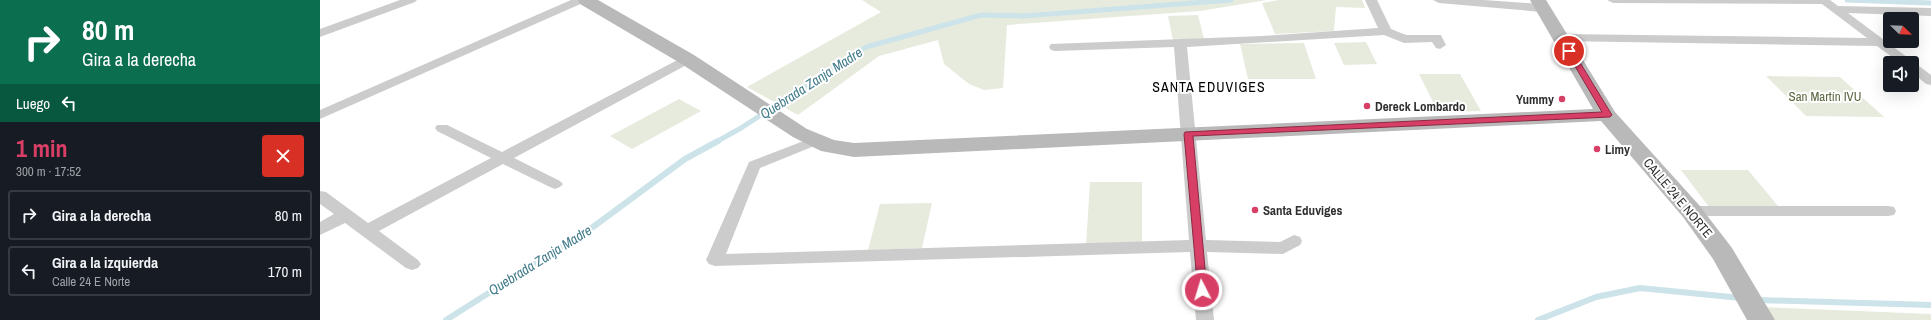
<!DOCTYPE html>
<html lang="es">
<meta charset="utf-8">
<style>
body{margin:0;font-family:"Archivo Narrow",sans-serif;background:#242831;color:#f1f3f6;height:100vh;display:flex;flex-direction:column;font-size:15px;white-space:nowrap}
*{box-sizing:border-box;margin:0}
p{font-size:13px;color:#9ea1a6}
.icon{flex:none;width:22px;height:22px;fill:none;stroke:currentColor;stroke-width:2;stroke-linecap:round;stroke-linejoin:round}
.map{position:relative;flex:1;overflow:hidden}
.side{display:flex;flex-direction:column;background:#171b24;width:320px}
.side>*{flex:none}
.banner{background:#0b6e4f;color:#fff;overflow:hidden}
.needle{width:26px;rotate:113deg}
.tools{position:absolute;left:1563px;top:12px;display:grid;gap:8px}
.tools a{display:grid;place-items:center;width:36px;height:36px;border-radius:4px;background:#171b24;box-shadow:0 4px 16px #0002;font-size:20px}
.pin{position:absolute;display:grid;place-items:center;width:34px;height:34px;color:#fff;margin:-17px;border:2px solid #fff;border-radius:50%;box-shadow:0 1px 4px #0007}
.me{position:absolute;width:44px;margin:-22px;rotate:355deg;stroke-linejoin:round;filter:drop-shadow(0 0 3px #0008)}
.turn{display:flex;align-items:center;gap:14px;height:84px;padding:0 16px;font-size:18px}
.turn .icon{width:52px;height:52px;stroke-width:2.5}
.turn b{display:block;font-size:28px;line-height:34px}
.then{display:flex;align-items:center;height:38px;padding:0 16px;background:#0003;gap:8px;font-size:15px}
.round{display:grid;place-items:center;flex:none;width:42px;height:42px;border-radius:4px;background:#242831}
.overview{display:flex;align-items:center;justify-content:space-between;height:68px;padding:0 16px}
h1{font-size:24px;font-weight:800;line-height:30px;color:#d73f66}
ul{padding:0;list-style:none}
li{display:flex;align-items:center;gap:12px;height:50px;margin:0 8px 6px;padding:0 8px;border:2px solid #363941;border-radius:4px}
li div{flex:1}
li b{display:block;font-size:15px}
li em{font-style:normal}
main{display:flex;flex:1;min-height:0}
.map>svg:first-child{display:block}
</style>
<main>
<section class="side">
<div class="banner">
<div class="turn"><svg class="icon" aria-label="right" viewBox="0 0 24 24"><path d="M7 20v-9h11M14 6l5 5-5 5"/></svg><div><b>80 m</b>Gira a la derecha</div></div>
<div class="then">Luego<svg class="icon" aria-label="left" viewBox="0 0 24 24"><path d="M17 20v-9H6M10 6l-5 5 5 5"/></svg></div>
</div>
<div class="overview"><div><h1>1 min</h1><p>300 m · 17:52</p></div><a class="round" style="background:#d93025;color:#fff"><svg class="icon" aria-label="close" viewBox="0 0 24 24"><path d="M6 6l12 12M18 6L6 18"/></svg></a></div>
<ul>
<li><svg class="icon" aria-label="right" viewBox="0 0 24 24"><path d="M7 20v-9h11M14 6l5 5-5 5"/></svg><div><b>Gira a la derecha</b></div><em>80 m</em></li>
<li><svg class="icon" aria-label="left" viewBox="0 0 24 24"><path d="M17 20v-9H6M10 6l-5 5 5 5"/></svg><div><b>Gira a la izquierda</b><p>Calle 24 E Norte</p></div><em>170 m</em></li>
</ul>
</section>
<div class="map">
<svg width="1611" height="320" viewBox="0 0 1611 320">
<rect width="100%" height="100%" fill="#fff"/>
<path fill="#e7ebde" d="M 542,0 L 947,0 L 880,11 L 687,25 L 683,88 L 664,90 L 649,84 L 624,64 L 618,40 L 559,56 L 478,115 L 427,87 L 561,12 Z
M 959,0 L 1042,0 L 1045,8 L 1016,7 L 1014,31 L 955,34 L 942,3 Z
M 878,15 L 884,39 L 853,40 L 848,16 Z
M 1046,42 L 1057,64 L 1024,65 L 1014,43 Z
M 984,43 L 996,79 L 928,79 L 920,44 Z
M 1099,74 L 1140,74 L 1161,111 L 1118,112 Z
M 1446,76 L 1520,77 L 1564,117 L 1486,116 Z
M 359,99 L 381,111 L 312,149 L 290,136 Z
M 1361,170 L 1428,170 L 1459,207 L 1389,207 Z
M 770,182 L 822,182 L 822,247 L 766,246 Z
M 612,203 L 602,248 L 548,250 L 560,204 Z
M 1442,307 L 1611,314 L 1611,320 L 1451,320 Z"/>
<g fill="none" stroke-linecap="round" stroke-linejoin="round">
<path stroke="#cbe3e9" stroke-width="5" d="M 1527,0 L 1611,3
M 396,142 L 421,128 L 546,47 L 661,15 L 704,16 L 911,0"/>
<path stroke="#cbe3e9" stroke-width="6" d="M 1437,300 L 1611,305
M 126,320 L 273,227 L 365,159 L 398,141
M 1218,320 L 1276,297 L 1320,288 L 1421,298"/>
<path fill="#ccc" fill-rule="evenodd" d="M 80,0 L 97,0 L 95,2 L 0,37 L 0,29 Z
M 251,0 L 267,0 L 265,2 L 0,119 L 0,110 Z
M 1045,0 L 1057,0 L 1071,29 L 1086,35 L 1121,35 L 1126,45 L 1120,49 L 1116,48 L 1112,42 L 1084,43 L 1064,35 L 867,47 L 886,240 L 960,242 L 974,235 L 980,237 L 982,241 L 980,245 L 963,254 L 887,252 L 894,320 L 876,320 L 870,252 L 395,266 L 389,264 L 386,260 L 429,162 L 494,137 L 499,138 L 501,141 L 499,144 L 440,168 L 406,254 L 869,240 L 854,47 L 735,51 L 731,50 L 729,47 L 731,44 L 942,36 L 1058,28 Z
M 1113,0 L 1164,0 L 1222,4 L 1228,8 L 1222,12 L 1119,3 Z
M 1287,0 L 1510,0 L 1518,6 L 1611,8 L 1611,16 L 1528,13 L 1611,75 L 1611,85 L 1606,84 L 1592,72 L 1592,63 L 1580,63 L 1557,46 L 1238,41 L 1236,38 L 1242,34 L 1547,38 L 1502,4 L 1293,3 Z
M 367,55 L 372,56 L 373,59 L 372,62 L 194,158 L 240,181 L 243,184 L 240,187 L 235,189 L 230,187 L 183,164 L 59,231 L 98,260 L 101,264 L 98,268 L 92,270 L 86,268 L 25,223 L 0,235 L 0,222 L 14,214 L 0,204 L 0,191 L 6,192 L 48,223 L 171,158 L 117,131 L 115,128 L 117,125 L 127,125 L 182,152 Z
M 1371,206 L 1568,206 L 1574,207 L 1576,211 L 1574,215 L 1568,216 L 1371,216 L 1365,215 L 1363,211 L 1365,207 Z"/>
<path fill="#b9b9b9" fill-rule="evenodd" d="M 258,0 L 278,0 L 374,55 L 487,129 L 514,140 L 534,143 L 1273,109 L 1210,0 L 1226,0 L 1295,112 L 1379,205 L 1412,248 L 1455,320 L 1427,320 L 1393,259 L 1363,217 L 1281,121 L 534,157 L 501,151 L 473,137 L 360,63 L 260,4 Z"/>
</g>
<path fill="#d73f66" stroke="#8c2942" d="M 1249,48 L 1253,51 L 1292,115 L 1290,117 L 873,136 L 887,290 L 882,294 L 878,293 L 864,134 L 865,132 L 1282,112 L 1246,51 Z"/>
<g fill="#d73f66" stroke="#fff" stroke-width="1.5">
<circle cx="1242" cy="99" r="4"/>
<circle cx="1047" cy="106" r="4"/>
<circle cx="1277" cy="149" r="4"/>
<circle cx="935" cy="210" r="4"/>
</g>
<g text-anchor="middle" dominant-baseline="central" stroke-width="4" stroke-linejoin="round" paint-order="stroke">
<g font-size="13" fill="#59673f" stroke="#fff">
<text x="1505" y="96">San Martín IVU</text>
</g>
<g font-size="13" font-weight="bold" fill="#2f2f2f" stroke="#fff" text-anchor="start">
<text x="1234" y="99" text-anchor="end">Yummy</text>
<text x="1055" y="106">Dereck Lombardo</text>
<text x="1285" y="149">Limy</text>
<text x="943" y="210">Santa Eduviges</text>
</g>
<g font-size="13" fill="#2f2f2f" stroke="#fff">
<text transform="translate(1358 198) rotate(50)">CALLE 24 E NORTE</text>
</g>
<g font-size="14" font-style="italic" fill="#437c8b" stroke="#fff">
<text transform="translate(491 83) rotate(-33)">Quebrada Zanja Madre</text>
<text transform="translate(220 260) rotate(-32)">Quebrada Zanja Madre</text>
</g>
<g font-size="14" letter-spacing="1" fill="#000" stroke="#fff">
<text x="889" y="87">SANTA EDUVIGES</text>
</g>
</g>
</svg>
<div class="tools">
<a><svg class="needle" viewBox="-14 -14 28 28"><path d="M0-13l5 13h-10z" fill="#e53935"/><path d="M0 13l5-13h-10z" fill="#9ea1a6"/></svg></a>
<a><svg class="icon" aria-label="sound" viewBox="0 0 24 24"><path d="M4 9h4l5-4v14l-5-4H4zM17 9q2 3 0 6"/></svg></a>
</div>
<div class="pin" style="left:1249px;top:51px;background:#d93025"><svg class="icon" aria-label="arrive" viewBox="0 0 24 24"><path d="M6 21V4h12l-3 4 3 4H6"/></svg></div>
<svg class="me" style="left:882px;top:290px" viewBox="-20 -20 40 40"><circle r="17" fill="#d73f66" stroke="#fff" stroke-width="3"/><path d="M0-11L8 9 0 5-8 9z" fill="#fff"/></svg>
</div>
</main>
